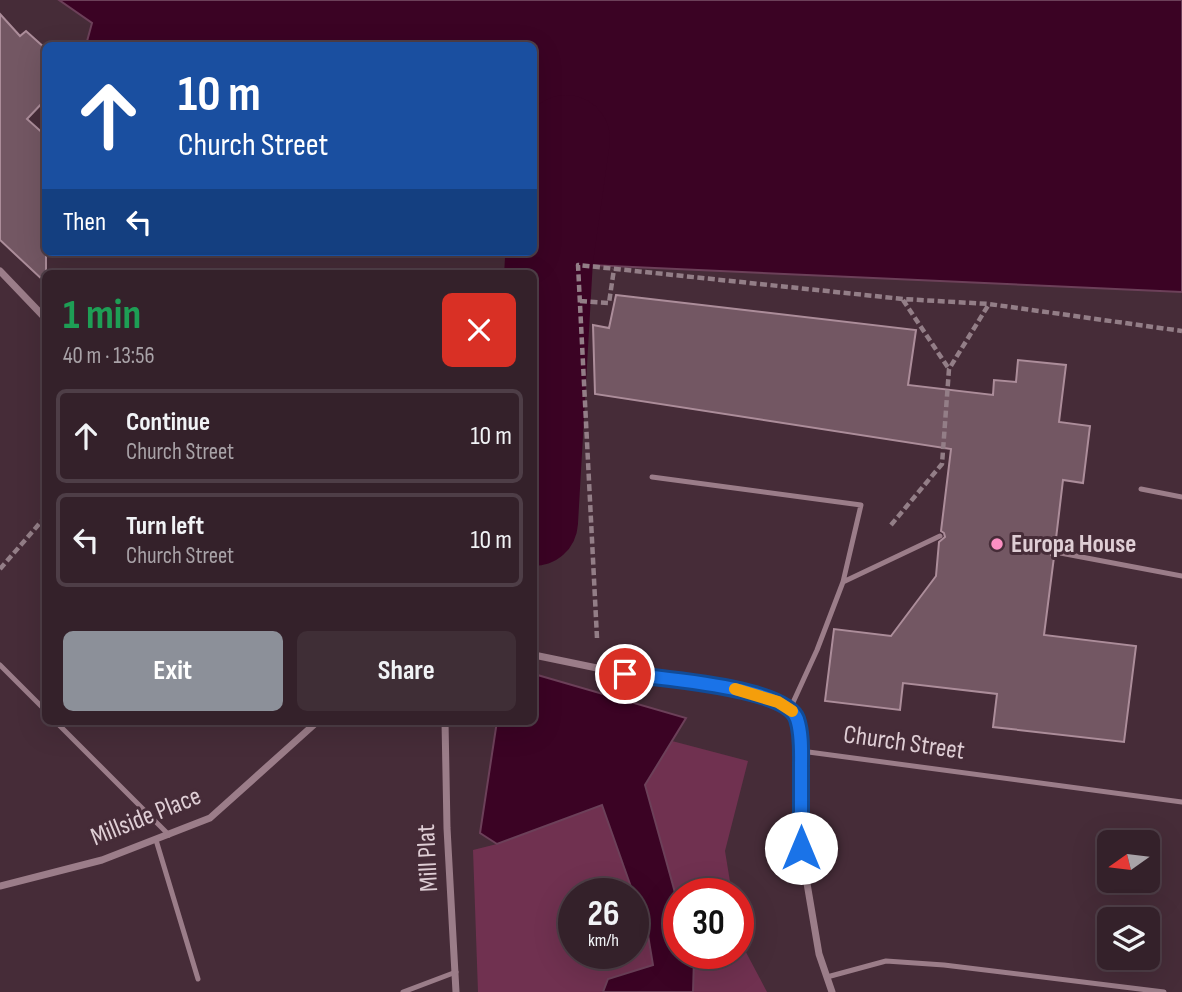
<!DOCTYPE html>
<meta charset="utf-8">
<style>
body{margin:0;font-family:"Sofia Sans Condensed",sans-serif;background:#3f2e36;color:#f1f3f6;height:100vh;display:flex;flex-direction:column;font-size:26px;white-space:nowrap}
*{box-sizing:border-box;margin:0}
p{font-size:23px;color:#a9a3a8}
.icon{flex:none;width:38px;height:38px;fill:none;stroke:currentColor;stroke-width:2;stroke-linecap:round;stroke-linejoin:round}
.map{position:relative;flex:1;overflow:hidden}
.panel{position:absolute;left:42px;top:270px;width:495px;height:455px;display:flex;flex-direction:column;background:#34212a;border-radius:10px;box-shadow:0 7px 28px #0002,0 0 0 2px #4e3e47}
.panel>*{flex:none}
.hud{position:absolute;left:42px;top:42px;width:495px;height:214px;border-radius:10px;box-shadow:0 7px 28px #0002,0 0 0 2px #4e3e47;background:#1a4fa0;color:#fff;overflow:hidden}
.needle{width:46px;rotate:256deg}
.controls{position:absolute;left:1097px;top:830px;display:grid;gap:14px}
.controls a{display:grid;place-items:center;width:63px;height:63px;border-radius:10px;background:#34212a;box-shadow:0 7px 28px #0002,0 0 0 2px #4e3e47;font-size:35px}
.speed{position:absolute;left:558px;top:878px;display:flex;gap:14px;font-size:35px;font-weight:700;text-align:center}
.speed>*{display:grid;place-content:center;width:91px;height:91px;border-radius:50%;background:#34212a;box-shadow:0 7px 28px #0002,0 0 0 2px #4e3e47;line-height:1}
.speed small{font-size:18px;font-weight:400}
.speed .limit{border:10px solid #d22;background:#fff;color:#111}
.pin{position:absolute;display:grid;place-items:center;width:60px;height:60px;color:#fff;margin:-30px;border:4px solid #fff;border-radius:50%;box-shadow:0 2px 7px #0007}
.me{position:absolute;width:77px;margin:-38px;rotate:0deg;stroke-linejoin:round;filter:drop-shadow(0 0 5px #0008)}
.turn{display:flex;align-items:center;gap:24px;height:147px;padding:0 21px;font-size:32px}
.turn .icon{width:91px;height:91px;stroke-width:2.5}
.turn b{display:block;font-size:49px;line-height:60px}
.then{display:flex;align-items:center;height:66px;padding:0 21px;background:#0003;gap:14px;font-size:26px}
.round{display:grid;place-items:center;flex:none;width:74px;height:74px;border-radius:10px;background:#3f2e36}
.overview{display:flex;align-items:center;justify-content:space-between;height:119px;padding:0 21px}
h1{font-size:42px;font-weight:700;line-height:52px;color:#1e9e55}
.cta{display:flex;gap:14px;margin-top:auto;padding:14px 21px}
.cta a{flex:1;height:80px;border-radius:10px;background:#8c9099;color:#fff;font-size:28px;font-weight:700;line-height:80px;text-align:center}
.cta a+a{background:#3f2e36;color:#f1f3f6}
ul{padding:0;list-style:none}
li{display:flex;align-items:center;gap:21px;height:94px;margin:0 14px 10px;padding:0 7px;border:4px solid #4e3e47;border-radius:10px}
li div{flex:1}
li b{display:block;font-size:26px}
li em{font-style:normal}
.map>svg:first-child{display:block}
</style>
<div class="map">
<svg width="1182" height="992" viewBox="0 0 1182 992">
<rect width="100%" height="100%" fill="#462c38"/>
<path fill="#703150" d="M 672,741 L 748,761 L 725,851 L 732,894 L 679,894 L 679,907 L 645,785 Z
M 602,804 L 633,894 L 574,894 L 574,954 L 634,954 L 634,895 L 648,935 L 654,965 L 608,979 L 603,992 L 478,992 L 473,850 L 497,844 Z
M 739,939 L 767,992 L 693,992 L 694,958 L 693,954 L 738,954 Z"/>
<path fill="#3b0324" stroke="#6c4059" stroke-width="2" d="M 59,0 L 1182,0 L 1182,292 L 589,265 L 508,255 L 501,252 L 534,252 L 534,46 L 86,45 L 92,23 Z
M 534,674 L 686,718 L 645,785 L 679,907 L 679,954 L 693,954 L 694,958 L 693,992 L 603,992 L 608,979 L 653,965 L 648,935 L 602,805 L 497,844 L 480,833 L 497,721 L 534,721 Z"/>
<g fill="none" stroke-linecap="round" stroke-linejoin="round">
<path stroke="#3b0324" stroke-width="88" d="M 534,522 L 549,259 L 566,139"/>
</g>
<path fill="#735763" stroke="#ac8d9a" stroke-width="2" d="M 0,14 L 20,36 L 26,31 L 46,49 L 46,99 L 27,119 L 46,136 L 46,283 L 0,240 Z
M 616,295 L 916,330 L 908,385 L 993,395 L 994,380 L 1016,382 L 1018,360 L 1066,365 L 1059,422 L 1090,426 L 1083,483 L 1063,480 L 1055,547 L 1052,548 L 1050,552 L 1051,555 L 1054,557 L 1044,635 L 1136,646 L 1124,742 L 993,727 L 997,694 L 903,683 L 900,710 L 825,701 L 834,629 L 891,636 L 936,576 L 939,542 L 945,537 L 944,533 L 941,531 L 951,449 L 595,394 L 593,325 L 609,328 Z"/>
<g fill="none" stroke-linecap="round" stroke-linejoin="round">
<path stroke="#937e87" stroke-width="4.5" stroke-dasharray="7 3.5" stroke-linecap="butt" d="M 903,300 L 949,369
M 580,301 L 609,303 L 614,269
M 891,525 L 942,464 L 949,369 L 989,304
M 0,569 L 46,516
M 597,638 L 578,265 L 903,299 L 989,304 L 1182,331"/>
<path stroke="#9b7d89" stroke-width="5" d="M 652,477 L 861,505 L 843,582 L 817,650 L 790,709
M 1141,489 L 1182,497
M 1055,552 L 1182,576
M 843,582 L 940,536
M 0,665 L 46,711
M 55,721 L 169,835
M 801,751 L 1182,802
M 156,840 L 198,979
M 827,977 L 886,961 L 944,965 L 1164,992
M 403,992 L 456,972"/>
<path stroke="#9b7d89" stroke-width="7" d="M 0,271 L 46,319
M 534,655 L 626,674 L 720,685 L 778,702 L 790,709 L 797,717 L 801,751 L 801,848 L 819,954 L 832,992
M 445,721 L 447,828 L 456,992
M 0,886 L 102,860 L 210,818 L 318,721"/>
</g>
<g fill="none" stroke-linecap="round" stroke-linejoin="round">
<g stroke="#114b97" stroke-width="18">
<path id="route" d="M 625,674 C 658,678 786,687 797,719 C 802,734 801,752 801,767 C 801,794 801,821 801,848"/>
</g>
<use href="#route" stroke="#1a73e8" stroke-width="12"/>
<path stroke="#f59e0b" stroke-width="12" d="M 735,689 L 778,702 L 792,711"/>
</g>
<circle fill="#fc8fc3" stroke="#462c38" stroke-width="2.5" cx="997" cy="544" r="7"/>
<g text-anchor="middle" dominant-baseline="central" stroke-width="6" stroke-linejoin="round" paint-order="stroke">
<g font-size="26" font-weight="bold" fill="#dfced5" stroke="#462c38" text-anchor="start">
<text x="1011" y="544">Europa House</text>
</g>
<g font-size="26" fill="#dfced5" stroke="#462c38">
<text transform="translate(904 743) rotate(8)">Church Street</text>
<text transform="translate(146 817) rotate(-22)">Millside Place</text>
<text transform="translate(428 858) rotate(-93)">Mill Plat</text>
</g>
</g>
</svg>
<div class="controls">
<a><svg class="needle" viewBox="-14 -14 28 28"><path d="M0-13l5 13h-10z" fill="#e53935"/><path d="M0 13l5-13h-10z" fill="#a9a3a8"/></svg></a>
<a><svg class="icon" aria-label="layers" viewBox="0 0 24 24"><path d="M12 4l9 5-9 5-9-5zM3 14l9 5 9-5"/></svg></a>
</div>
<div class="speed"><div>26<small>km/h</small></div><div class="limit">30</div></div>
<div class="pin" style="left:625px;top:674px;background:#d93025"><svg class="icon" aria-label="arrive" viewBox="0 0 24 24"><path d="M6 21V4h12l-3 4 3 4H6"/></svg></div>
<svg class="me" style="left:801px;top:848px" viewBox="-20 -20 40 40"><circle r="19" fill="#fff"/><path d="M0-13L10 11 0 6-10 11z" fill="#1a73e8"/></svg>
<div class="hud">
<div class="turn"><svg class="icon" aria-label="ahead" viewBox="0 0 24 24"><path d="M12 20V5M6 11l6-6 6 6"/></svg><div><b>10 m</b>Church Street</div></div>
<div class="then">Then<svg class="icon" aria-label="left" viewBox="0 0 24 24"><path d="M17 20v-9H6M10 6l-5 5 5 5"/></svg></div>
</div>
<section class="panel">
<div class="overview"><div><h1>1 min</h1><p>40 m · 13:56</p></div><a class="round" style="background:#d93025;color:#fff"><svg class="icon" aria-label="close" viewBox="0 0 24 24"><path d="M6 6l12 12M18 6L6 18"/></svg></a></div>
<ul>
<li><svg class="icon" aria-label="ahead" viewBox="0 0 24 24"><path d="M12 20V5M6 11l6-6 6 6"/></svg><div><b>Continue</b><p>Church Street</p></div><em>10 m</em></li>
<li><svg class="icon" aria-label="left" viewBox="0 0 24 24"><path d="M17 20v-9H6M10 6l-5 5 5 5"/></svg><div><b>Turn left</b><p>Church Street</p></div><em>10 m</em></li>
</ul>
<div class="cta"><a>Exit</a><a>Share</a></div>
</section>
</div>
